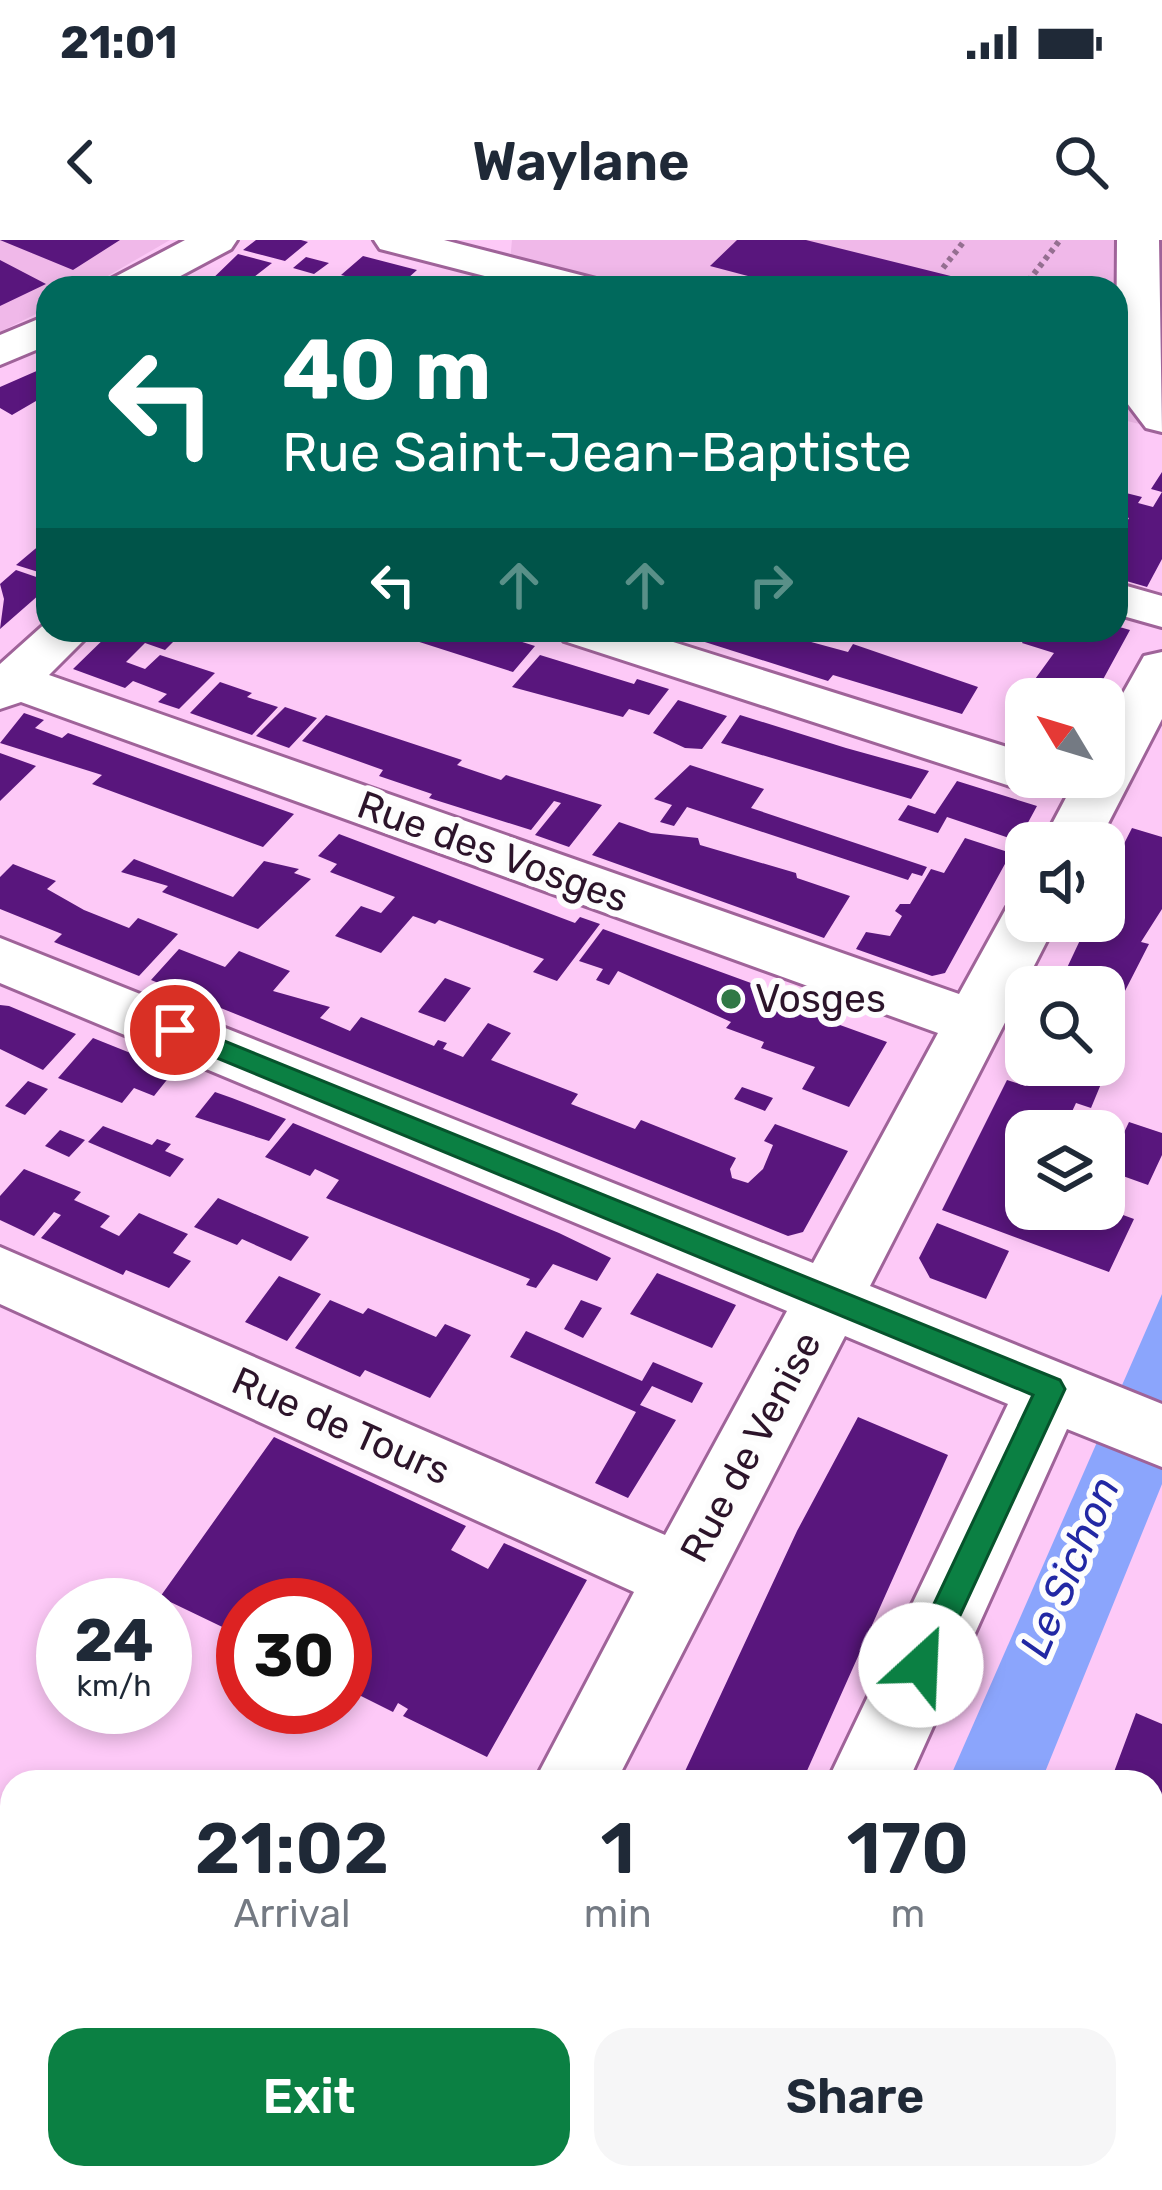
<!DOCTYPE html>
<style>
body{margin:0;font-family:Rubik,sans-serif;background:#f6f6f7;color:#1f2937;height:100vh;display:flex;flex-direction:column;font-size:45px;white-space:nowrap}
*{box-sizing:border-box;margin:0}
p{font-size:39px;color:#747a83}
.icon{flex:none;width:66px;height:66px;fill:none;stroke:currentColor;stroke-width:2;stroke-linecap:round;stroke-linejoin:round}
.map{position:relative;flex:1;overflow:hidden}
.sheet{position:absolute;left:0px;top:1530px;width:1164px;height:420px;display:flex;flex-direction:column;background:#fff;border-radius:36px 36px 0 0;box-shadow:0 6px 18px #0003}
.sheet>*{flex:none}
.banner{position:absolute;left:36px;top:36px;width:1092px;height:366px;border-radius:36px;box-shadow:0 6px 18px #0003;background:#00695c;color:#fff;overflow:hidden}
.needle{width:78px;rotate:308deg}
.tools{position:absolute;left:1005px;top:438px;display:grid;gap:24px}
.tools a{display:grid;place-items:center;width:120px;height:120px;border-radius:24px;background:#fff;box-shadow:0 6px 18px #0003;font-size:60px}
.speed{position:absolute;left:36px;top:1338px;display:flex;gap:24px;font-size:60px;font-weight:700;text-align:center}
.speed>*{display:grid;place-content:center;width:156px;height:156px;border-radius:50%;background:#fff;box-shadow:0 6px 18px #0003;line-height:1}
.speed small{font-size:30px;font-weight:400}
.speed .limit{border:18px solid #d22;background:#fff;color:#111}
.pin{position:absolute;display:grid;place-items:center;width:102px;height:102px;color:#fff;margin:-51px;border:6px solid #fff;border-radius:50%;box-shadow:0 3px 12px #0007}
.me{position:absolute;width:132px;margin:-66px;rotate:25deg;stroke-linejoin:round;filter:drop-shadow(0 0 9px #0008)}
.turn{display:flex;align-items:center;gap:42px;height:252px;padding:0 48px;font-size:54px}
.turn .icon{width:156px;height:156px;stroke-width:2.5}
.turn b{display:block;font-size:84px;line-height:102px}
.lanes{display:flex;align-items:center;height:114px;padding:0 48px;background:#0003;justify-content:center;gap:60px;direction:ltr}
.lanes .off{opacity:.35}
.eta{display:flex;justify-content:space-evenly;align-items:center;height:204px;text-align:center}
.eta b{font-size:72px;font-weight:600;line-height:84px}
.cta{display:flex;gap:24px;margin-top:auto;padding:24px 48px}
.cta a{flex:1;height:138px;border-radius:36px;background:#0b8043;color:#fff;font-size:48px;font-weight:600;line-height:138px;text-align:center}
.cta a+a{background:#f6f6f7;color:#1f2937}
.status{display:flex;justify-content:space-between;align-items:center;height:84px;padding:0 60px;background:#fff;direction:ltr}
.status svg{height:33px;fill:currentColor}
header{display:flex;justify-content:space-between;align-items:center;height:156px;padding:0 48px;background:#fff;font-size:54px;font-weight:600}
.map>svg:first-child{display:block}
</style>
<div class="status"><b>21:01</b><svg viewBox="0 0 49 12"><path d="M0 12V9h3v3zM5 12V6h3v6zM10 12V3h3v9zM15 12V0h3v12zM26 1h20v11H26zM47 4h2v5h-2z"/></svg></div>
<header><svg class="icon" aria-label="back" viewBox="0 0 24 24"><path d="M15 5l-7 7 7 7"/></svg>Waylane<svg class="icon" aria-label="search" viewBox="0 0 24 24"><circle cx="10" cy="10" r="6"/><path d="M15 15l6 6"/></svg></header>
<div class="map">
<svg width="1162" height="1950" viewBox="0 0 1162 1950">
<rect width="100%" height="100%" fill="#fdc9f7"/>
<path fill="#f0b8e9" d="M 0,0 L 170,0 L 87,48 L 48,48 L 48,68 L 0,92 Z
M 512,0 L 1162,0 L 1162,190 L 1116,178 L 1116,48 L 613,48 L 510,21 Z"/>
<path fill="#8ba5fc" d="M 1162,1054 L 1162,1244 L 1041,1542 L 948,1542 Z"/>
<path fill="#59167d" d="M 0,0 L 120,0 L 73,30 Z
M 256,0 L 301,0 L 308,2 L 285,21 L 243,10 Z
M 737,0 L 806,0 L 999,48 L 794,48 L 710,26 Z
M 238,14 L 272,23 L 240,48 L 204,47 Z
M 363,16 L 417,30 L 397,48 L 336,48 L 349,37 L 341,35 Z
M 306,17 L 329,23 L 314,34 L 293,28 Z
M 0,20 L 46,44 L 0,66 Z
M 48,126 L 48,154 L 12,175 L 0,168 L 0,147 Z
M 1162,232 L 1162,319 L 1147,347 L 1116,338 L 1116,301 L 1129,278 L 1116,274 L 1116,261 L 1122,252 L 1142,257 L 1138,263 L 1153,267 L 1162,252 L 1151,249 Z
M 48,298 L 48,335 L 16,325 L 35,309 Z
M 16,330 L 48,341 L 48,347 L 0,389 L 4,359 L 0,344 Z
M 1116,386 L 1130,390 L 1094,456 L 1026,459 L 1026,472 L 1014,468 L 1054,413 L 1022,403 L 1029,390 Z
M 113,390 L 175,390 L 167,398 L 175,400 L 165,410 L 145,403 L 126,422 L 145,429 L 160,415 L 215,433 L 179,469 L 158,462 L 167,454 L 133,441 L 125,448 L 73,429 Z
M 484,390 L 535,406 L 513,432 L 385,391 Z
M 667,390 L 767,390 L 848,412 L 853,404 L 978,447 L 962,474 L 833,435 L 828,441 Z
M 540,415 L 634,444 L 637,439 L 669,449 L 649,475 L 629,469 L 623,477 L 512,447 Z
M 220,442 L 252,453 L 247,457 L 278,467 L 252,495 L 190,473 Z
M 678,460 L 727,476 L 702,509 L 685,508 L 653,493 Z
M 285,467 L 317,478 L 289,508 L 256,496 Z
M 24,473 L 44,480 L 35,488 L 62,498 L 68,493 L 294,574 L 263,607 L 119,554 L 92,544 L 102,535 L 0,503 Z
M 326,475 L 462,520 L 457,525 L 501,540 L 506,535 L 602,565 L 569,607 L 535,595 L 561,563 L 554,561 L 531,590 L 429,558 L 432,554 L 379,536 L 383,530 L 302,501 Z
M 740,475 L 846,508 L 929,531 L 911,559 L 721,503 Z
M 0,513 L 36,526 L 0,561 Z
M 690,525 L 764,549 L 751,568 L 927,627 L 922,636 L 912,633 L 908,640 L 687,567 L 674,586 L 660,582 L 672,565 L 654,559 Z
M 957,541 L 1037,566 L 1018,601 L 947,577 L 938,593 L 898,580 L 908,565 L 935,574 Z
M 619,582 L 651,593 L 698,598 L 700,605 L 796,633 L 797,638 L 850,656 L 824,698 L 592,615 Z
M 1132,588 L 1162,597 L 1162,669 L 1141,702 L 1149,704 L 1104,792 L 1104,747 L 1058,747 L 1089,681 L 1104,681 L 1104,643 Z
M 339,594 L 575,683 L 580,677 L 600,684 L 557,741 L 533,732 L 544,719 L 439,680 L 435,684 L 413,676 L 381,713 L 335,696 L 361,666 L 381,673 L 395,657 L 330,632 L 337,624 L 318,616 Z
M 965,598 L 1011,613 L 945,733 L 932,736 L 856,709 L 866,692 L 890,696 L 902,676 L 895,671 L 900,664 L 910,664 L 931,629 L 944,633 Z
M 134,619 L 233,657 L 264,621 L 299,629 L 294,633 L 311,639 L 258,689 L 162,652 L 168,646 L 121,632 Z
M 13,624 L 56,641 L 47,649 L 84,670 L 129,688 L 138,678 L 178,694 L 139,736 L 54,702 L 62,694 L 0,669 L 0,637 Z
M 603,689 L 844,777 L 840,785 L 887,802 L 849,867 L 802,849 L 815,827 L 761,808 L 764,802 L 726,788 L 731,782 L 618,731 L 609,745 L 596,740 L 603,729 L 579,721 Z
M 179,709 L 225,727 L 239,711 L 290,731 L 273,751 L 330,767 L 320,778 L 350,791 L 361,777 L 434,806 L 438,800 L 447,803 L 443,809 L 463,817 L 488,783 L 511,793 L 491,820 L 578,854 L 571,864 L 635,889 L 641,880 L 736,918 L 730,929 L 732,938 L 748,943 L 763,929 L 773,905 L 764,901 L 775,884 L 848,911 L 803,992 L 788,996 L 151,740 Z
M 445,738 L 471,748 L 445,782 L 418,772 Z
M 0,765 L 9,766 L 76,794 L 43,830 L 0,809 Z
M 93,798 L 128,812 L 174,831 L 154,856 L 134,848 L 122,863 L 58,838 Z
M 1036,825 L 1108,827 L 1091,868 L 1076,863 L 1063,891 L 1026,891 L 1026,969 L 1104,968 L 1134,979 L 1109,1032 L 942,970 L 1007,840 L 1026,846 Z
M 28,841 L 48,849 L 25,875 L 5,866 Z
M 742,847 L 773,858 L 765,871 L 734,859 Z
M 215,852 L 232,858 L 286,879 L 269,901 L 195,877 Z
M 1129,882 L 1162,893 L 1162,915 L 1148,945 L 1106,930 Z
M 293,883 L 559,993 L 611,1018 L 597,1041 L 553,1024 L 536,1048 L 526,1045 L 530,1039 L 326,958 L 339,940 L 315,929 L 310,936 L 265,917 Z
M 103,886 L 152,905 L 157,899 L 171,904 L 165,911 L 184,919 L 170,937 L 88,902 Z
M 60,890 L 85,900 L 69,917 L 45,906 Z
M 24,929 L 81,952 L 74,960 L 110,976 L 100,987 L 119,996 L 139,973 L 188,994 L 173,1013 L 191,1021 L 169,1048 L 126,1030 L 123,1035 L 41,998 L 61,975 L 54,972 L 34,996 L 0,980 L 0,956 Z
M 218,958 L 299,993 L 309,997 L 291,1021 L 242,999 L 237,1005 L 194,987 Z
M 937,983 L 1009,1011 L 986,1059 L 930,1038 L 919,1018 Z
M 657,1033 L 736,1065 L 712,1108 L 630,1074 Z
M 279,1036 L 321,1054 L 287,1101 L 245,1082 Z
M 330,1060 L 363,1074 L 368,1068 L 436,1097 L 445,1084 L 471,1095 L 430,1158 L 365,1130 L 360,1137 L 295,1108 Z
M 581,1060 L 602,1068 L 583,1098 L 564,1089 Z
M 526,1091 L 642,1141 L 653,1122 L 703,1143 L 692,1163 L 652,1146 L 640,1165 L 676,1180 L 628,1258 L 595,1243 L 636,1172 L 510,1117 Z
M 858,1177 L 948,1215 L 802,1542 L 680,1542 L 797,1291 Z
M 274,1197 L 466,1286 L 451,1310 L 488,1329 L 504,1303 L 587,1340 L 487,1517 L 403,1476 L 408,1469 L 398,1463 L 393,1472 L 345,1448 L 345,1365 L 243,1365 L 239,1395 L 160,1357 Z
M 1136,1473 L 1162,1484 L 1162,1564 L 1152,1559 L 1152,1542 L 1111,1540 Z
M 1152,1835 L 1162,1839 L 1162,1916 L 1152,1912 Z"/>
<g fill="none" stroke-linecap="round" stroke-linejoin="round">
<g stroke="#9f6399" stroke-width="6">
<path id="minor" d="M 374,0 L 444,0 L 596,39 L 602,48 L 531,48 L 380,9 Z
M 1117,0 L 1159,0 L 1162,192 L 1146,188 L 1127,163 L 1116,129 Z
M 1116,343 L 1162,356 L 1162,387 L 1116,374 Z
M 48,381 L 48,390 L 94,390 L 49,435 L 959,754 L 1007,667 L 1026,661 L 1026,681 L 1057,681 L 870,1046 L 1162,1164 L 1162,1227 L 1067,1189 L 908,1542 L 827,1542 L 1008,1164 L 845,1096 L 616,1542 L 534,1542 L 634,1352 L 0,1064 L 0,1007 L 665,1295 L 787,1071 L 0,743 L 0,698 L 813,1023 L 938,793 L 21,462 L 0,469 L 0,424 Z
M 556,390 L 635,390 L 1026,513 L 1026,537 L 1050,537 L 1045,545 L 1026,550 L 1007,545 L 564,401 Z
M 1162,412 L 1162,479 L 1098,603 L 1042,603 L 1077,537 L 1104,537 L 1104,487 L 1144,416 Z
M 1152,1588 L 1162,1592 L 1162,1675 L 1152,1671 Z
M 638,1938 L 728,1938 L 723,1950 L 633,1950 Z"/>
</g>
<g stroke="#9f6399" stroke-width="6">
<path id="major" d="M 185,0 L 237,0 L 231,9 L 158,48 L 105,48 L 111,39 Z
M 48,75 L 48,105 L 0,125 L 0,95 Z"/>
</g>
<path stroke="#956f91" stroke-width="6" stroke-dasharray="4.5 4.5" stroke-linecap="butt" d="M 943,28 L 965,0
M 1023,48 L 1060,0"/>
<use href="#minor" fill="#fff" fill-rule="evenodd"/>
<use href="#major" fill="#fff" fill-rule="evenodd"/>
<path stroke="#704e6c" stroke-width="10" d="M 0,1572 L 12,1584
M 407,1938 L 423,1950"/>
</g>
<path fill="#0b8043" stroke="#07532c" stroke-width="3" d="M 175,781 L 1060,1140 L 1065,1149 L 932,1436 L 921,1440 L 909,1436 L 905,1425 L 1033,1155 L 166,797 L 162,790 Z"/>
<circle fill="#307845" stroke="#fdfdfd" stroke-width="4.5" cx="731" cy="759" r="12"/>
<g text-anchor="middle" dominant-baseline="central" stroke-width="12" stroke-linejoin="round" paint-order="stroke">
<g font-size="39" fill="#2c142a" stroke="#fdfdfd">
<text transform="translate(493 612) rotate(20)">Rue des Vosges</text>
<text transform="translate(341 1186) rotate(24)">Rue de Tours</text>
<text transform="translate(751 1207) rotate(-62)">Rue de Venise</text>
</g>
<g font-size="39" fill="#2c142a" stroke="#fdfdfd" text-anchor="start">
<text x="755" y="759">Vosges</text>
</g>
<g font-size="42" font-style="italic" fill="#2228a4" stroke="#fdfdfd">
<text transform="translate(1070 1327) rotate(-67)">Le Sichon</text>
</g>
</g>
</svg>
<div class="tools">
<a><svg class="needle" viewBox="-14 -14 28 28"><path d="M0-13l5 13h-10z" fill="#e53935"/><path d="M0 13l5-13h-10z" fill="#747a83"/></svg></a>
<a><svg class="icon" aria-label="sound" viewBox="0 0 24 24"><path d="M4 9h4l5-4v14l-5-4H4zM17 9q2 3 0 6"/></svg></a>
<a><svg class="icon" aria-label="search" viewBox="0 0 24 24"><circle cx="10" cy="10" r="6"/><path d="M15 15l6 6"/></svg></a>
<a><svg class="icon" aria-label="layers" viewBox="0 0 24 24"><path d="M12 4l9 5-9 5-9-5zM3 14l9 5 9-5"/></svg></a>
</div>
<div class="speed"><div>24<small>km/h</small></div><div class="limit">30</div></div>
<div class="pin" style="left:175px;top:790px;background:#d93025"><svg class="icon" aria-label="arrive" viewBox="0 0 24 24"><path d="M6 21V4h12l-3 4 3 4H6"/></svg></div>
<svg class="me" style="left:921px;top:1425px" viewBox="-20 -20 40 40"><circle r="19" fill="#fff"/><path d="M0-13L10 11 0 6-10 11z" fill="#0b8043"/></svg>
<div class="banner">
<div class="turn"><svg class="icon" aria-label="left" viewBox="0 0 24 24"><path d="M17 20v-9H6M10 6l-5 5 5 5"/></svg><div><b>40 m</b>Rue Saint-Jean-Baptiste</div></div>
<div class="lanes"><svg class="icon" aria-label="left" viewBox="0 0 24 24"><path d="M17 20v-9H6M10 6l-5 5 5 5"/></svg><svg class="icon off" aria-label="ahead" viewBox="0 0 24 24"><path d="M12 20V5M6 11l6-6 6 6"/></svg><svg class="icon off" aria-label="ahead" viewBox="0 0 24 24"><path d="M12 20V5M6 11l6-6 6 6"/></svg><svg class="icon off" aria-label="right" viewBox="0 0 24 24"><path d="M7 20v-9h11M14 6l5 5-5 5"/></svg></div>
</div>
<section class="sheet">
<div class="eta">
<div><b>21:02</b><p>Arrival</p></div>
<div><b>1</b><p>min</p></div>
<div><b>170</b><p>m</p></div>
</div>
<div class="cta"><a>Exit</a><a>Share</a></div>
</section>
</div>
